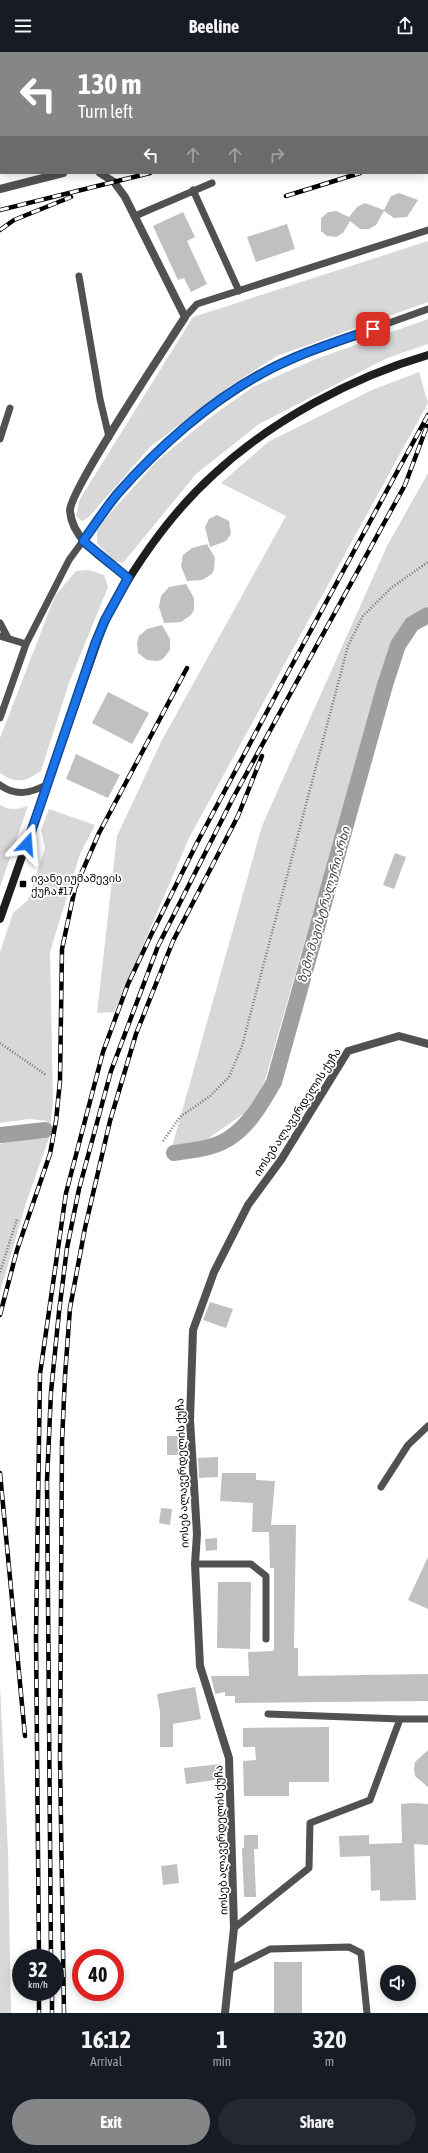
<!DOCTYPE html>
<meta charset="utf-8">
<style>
body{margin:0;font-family:"Asap Condensed","Noto Sans Georgian",sans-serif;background:#242831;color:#f1f3f6;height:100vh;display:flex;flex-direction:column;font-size:15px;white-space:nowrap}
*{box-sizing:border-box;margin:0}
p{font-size:13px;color:#9ea1a6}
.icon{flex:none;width:22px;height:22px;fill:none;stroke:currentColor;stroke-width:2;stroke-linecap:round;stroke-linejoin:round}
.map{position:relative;height:1961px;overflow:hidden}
.drawer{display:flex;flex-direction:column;background:#171b24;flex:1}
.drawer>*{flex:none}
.banner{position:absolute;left:0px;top:0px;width:428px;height:122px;box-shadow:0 2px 10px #0003;background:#858687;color:#fff;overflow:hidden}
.controls{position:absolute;left:380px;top:1913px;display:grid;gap:8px}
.controls a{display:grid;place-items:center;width:36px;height:36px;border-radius:50%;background:#171b24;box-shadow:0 2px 10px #0003;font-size:20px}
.speed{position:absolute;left:12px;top:1897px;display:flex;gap:8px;font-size:20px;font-weight:700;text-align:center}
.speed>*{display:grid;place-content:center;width:52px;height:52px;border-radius:50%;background:#171b24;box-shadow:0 2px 10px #0003;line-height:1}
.speed small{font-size:10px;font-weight:400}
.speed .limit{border:6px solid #d22;background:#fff;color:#111}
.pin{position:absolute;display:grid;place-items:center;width:34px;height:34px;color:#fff;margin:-17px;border-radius:8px;box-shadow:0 2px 6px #0006}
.me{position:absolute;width:44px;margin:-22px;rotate:19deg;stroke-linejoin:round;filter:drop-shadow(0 0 3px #0008)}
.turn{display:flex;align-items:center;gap:14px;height:84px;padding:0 12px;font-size:18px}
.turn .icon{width:52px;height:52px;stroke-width:2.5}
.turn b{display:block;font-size:28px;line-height:34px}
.lanes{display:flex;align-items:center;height:38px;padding:0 12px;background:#0003;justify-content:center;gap:20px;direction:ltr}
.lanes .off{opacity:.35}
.eta{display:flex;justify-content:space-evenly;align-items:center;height:68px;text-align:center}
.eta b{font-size:24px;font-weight:700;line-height:28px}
.button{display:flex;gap:8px;margin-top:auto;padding:8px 12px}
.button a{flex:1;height:46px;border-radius:24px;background:#858687;color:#fff;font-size:16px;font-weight:700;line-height:46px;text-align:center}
.button a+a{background:#242831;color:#f1f3f6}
header{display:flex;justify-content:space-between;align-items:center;height:52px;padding:0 12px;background:#171b24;font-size:18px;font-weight:700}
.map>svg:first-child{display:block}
</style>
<header><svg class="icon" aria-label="menu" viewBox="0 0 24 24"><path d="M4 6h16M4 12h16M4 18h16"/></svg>Beeline<svg class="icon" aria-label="share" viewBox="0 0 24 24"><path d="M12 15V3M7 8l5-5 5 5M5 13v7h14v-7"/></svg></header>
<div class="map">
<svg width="428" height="1961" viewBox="0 0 428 1961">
<rect width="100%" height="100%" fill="#fff"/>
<path fill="#d8d8d8" d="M 428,189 L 428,250 L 277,304 L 230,334 L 150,395 L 89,465 L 82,469 L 76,464 L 80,447 L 193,265 Z
M 428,267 L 428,292 L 387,306 L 259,372 L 196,422 L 123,511 L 114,509 L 97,491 L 97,479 L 106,466 L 156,410 L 208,367 L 253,335 L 316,307 Z
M 419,320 L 428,351 L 190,784 L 114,960 L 97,961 L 117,784 L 162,688 L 286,464 L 221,431 L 268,390 L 372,338 Z
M 428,421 L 428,554 L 406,568 L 389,594 L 265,1028 L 252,1056 L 203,1090 L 172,1095 L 262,774 L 387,494 Z
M 89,518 L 104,523 L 108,535 L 69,631 L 41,719 C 25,730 16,732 0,721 L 0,686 L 55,544 L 76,519 Z
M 0,753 C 9,759 19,757 28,754 L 0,835 Z
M 49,757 L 95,773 L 80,802 L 50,900 L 53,1050 L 49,1086 L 26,1151 L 0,1240 L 0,1092 L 12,1086 L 44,1087 L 47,1069 L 29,1067 L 0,1071 L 0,900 L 13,861 L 28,848 L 45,796 L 41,778 Z
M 0,1633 L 8,1800 L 11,1961 L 0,1961 Z"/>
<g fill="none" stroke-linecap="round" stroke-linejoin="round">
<path stroke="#9f9f9f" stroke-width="16" d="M 0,1083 L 45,1078
M 174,1101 C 192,1098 212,1097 228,1087 C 249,1074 262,1051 274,1030 L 385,633 L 398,593 L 412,572 L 428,563"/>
</g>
<path fill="#c0c0c0" d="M 399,141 L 418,148 L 407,165 L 394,166 L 384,159 L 376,173 L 369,177 L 360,177 L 350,169 L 343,181 L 336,185 L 327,184 L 321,179 L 321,166 L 328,160 L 336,159 L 349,165 L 357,155 L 365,151 L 384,158 L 391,144 Z
M 183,160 L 195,185 L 187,189 L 207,232 L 191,240 L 184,226 L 178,228 L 153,174 Z
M 287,172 L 295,197 L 256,210 L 247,185 Z
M 217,463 L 229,469 L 231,482 L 226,489 L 210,495 L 205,475 L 209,467 Z
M 207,492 L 215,506 L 214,517 L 212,522 L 202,528 L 187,529 L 181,514 L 183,503 L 192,496 Z
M 186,532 L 194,546 L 194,558 L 191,563 L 181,570 L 164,571 L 159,555 L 161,544 L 169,535 Z
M 162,573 L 170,587 L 170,598 L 163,607 L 158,609 L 147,608 L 138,601 L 137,590 L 139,584 L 147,577 Z
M 108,640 L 149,661 L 132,692 L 92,671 Z
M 76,702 L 120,723 L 108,746 L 66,727 Z
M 395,801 L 406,805 L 394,837 L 383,833 Z
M 210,1250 L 233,1257 L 226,1276 L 203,1268 Z
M 167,1384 L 181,1384 L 181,1403 L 167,1403 Z
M 218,1405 L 218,1425 L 199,1426 L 198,1406 Z
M 222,1421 L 256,1421 L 256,1428 L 275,1429 L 271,1473 L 296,1473 L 294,1596 L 298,1596 L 298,1624 L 428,1622 L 428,1649 L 235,1651 L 235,1644 L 225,1644 L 225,1640 L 215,1642 L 211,1624 L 249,1624 L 248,1600 L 273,1599 L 274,1597 L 274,1516 L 270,1516 L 269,1480 L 252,1480 L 253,1451 L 220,1449 Z
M 161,1456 L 172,1457 L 170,1473 L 159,1471 Z
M 217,1486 L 217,1498 L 206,1499 L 205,1487 Z
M 428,1505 L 428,1557 L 408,1548 Z
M 218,1530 L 251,1530 L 250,1597 L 217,1596 Z
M 195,1635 L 201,1667 L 173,1672 L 173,1695 L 160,1695 L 160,1660 L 157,1642 Z
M 329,1675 L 329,1730 L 289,1730 L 289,1744 L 244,1744 L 243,1709 L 256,1708 L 255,1695 L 243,1695 L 243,1676 Z
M 428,1698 L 428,1735 L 415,1724 L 414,1717 L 415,1710 Z
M 221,1712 L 222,1727 L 186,1732 L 184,1716 Z
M 413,1751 L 428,1752 L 428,1793 L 414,1792 L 416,1848 L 380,1849 L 380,1838 L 371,1839 L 370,1804 L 340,1805 L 339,1784 L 369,1783 L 369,1792 L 402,1791 L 401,1752 Z
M 244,1783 L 258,1783 L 258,1797 L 254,1797 L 256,1845 L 244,1845 L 242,1796 L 244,1796 Z
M 177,1812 L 179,1831 L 163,1833 L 161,1814 Z
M 274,1910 L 302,1910 L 302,1961 L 274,1961 Z"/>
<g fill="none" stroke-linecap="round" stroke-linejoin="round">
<path stroke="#737373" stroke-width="2.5" stroke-dasharray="1 2" stroke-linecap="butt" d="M 0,991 L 46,1023
M 163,1089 L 180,1065 L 210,1044 L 229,1025 L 242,994 L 348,594 L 363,564 L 391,536 L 428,510
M 0,1220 L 17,1167"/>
<path stroke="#515151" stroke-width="7" d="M 193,138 L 239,239
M 135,164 L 212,131
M 79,224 L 100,347 L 109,385
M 185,265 L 197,252 L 428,178
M 0,387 L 10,356
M 0,571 L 8,586
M 0,584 L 26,592
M 0,666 L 26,592 L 69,508 L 118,441 L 168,390 L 216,352 L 261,322 L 319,296 L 428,257
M 0,733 C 16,745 31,741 48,732
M 381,1435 L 408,1393 L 428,1374
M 195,1512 L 251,1512 L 266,1524 L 266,1587
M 268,1662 L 400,1667
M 234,1876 L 309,1816 L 310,1771 L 370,1748 L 400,1667 L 428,1667
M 231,1917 L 270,1897 L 349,1895 L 361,1901 L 367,1961"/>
<path stroke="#515151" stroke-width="8" d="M 100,121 L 114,130 L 125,145 L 185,265 C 168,292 68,441 70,459 C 72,489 107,509 128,526
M 0,137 L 63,121
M 225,1961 L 234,1876 L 229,1706 L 200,1614 L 195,1512 L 197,1482 L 190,1368 L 193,1278 L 214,1220 L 248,1153 L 281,1108 L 348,999 L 399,984 L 428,992"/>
<path stroke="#1e1e1e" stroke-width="8" d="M 0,867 L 105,568 C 133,516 169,463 213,423 C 271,369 352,325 428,303"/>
<g stroke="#000" stroke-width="4.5">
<path id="rail" d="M 427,46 L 428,46
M 0,73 L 1,73
M 427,89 L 428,88
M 286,144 L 360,121
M 0,158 L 150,121
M 0,178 L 14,168 L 71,145
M 0,1263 L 17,1198 L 50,1102 L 56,1069 L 60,1029 L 62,897 L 75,836 L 99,781 L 187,616
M 0,1421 L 25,1684
M 39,1906 L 36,1585 L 40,1322 L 66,1141 L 103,1000 L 128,932 L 151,883 L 198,789 L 286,624 L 428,363
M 51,1906 L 47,1429 L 51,1340 L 59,1260 L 67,1196 L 79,1137 L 111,1019 L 158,894 L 233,746 L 405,433 L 427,374
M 39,1940 L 39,1961
M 52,1940 L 52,1961
M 64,1961 L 60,1706 L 61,1549 L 62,1390 L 65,1324 L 70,1256 L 85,1176 L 110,1069 L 136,982 L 173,889 L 238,764 L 262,704"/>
</g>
<use href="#rail" stroke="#fff" stroke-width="3" stroke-dasharray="9" stroke-linecap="butt"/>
</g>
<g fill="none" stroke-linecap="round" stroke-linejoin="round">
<g stroke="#114b97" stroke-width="10">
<path id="route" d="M 27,792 L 95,592 L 105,568 L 128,526 L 83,489 C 95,473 106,455 119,440 C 157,397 210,349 261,322 C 296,302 336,290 373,277"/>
</g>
<use href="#route" stroke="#1a73e8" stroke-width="7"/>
</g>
<rect fill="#000" stroke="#fff" stroke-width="1.5" x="19" y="828" width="8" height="8" rx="2"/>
<g text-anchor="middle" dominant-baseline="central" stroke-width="3.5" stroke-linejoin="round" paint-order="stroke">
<g font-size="11" fill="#000" stroke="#fff" text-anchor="start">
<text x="31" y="826">ივანე იუმაშევის<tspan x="31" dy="13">ქუჩა #17</tspan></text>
</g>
<g font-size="11" fill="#000" stroke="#fff">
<text transform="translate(297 1060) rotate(-57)">იოსებ ალავერდელის ქუჩა</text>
<text transform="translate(182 1421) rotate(-92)">იოსებ ალავერდელის ქუჩა</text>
<text transform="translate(221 1788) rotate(-92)">იოსებ ალავერდელის ქუჩა</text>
</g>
<g font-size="12" font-style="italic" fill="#404040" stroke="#fff">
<text transform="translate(324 853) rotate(-74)">ზემო მაგისტრალური არხი</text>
</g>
</g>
</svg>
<div class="controls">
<a><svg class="icon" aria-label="sound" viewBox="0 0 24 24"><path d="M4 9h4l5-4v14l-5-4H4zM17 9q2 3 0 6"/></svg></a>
</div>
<div class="speed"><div>32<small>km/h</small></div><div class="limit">40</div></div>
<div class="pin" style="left:373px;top:277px;background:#d93025"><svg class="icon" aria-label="arrive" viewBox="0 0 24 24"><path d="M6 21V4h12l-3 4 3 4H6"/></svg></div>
<svg class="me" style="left:27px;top:792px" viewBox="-20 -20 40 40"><path d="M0-17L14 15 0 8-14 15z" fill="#1a73e8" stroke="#fff" stroke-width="4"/></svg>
<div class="banner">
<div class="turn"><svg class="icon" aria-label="left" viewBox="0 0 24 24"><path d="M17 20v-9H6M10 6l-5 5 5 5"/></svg><div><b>130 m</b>Turn left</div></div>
<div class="lanes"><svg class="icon" aria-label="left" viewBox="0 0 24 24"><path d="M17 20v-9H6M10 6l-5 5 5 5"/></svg><svg class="icon off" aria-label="ahead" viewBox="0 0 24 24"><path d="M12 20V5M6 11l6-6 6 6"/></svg><svg class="icon off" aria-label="ahead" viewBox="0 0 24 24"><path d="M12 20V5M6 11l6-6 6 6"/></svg><svg class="icon off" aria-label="right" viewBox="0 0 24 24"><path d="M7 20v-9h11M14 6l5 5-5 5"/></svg></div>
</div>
</div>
<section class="drawer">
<div class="eta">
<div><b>16:12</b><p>Arrival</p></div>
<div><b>1</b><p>min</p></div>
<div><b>320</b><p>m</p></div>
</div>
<div class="button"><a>Exit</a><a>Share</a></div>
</section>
